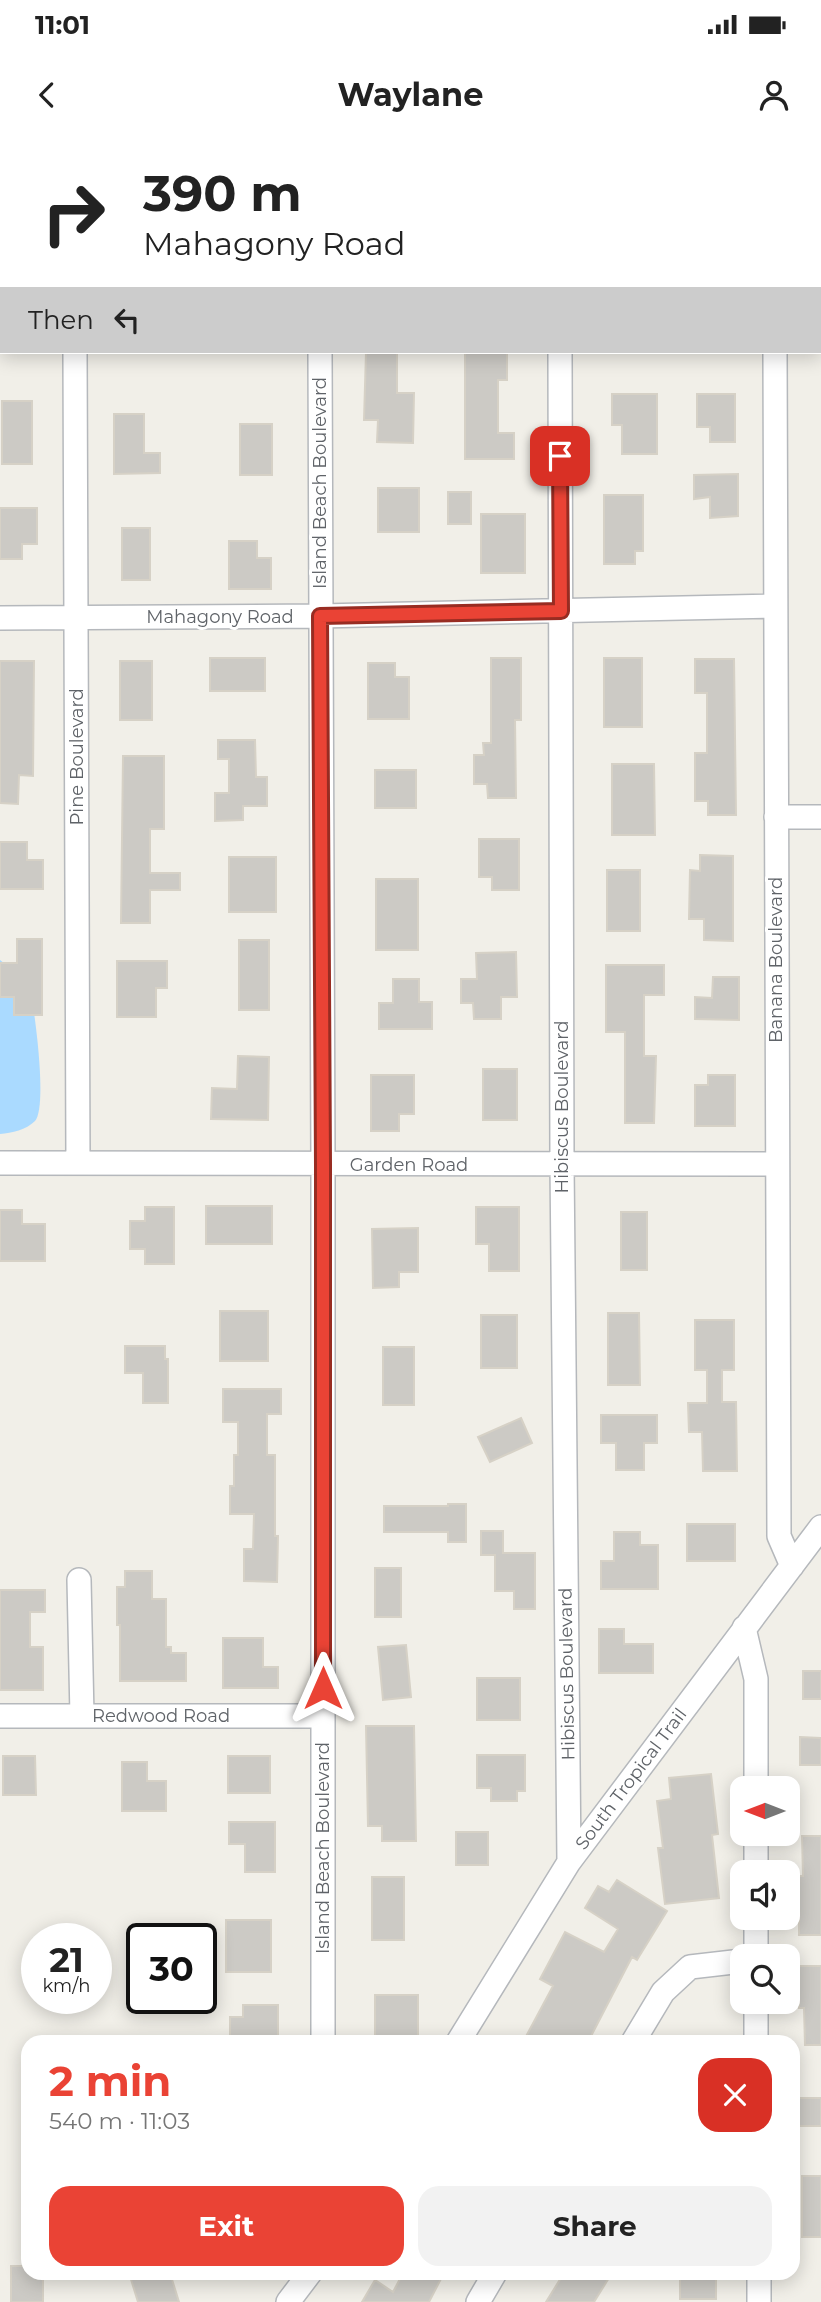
<!DOCTYPE html>
<meta charset="utf-8">
<style>
body{margin:0;font-family:Montserrat,sans-serif;background:#f2f2f2;color:#222;height:100vh;display:flex;flex-direction:column;font-size:26px;white-space:nowrap}
*{box-sizing:border-box;margin:0}
p{font-size:23px;color:#767676}
.icon{flex:none;width:38px;height:38px;fill:none;stroke:currentColor;stroke-width:2;stroke-linecap:round;stroke-linejoin:round}
.map{position:relative;flex:1;overflow:hidden}
.panel{position:absolute;left:21px;top:1895px;width:779px;height:245px;display:flex;flex-direction:column;background:#fff;border-radius:21px;box-shadow:0 4px 18px #0003}
.panel>*{flex:none}
.hud{position:absolute;left:0px;top:0px;width:822px;height:214px;box-shadow:0 4px 18px #0003;background:#fff;color:#222;overflow:hidden}
.needle{width:46px;rotate:270deg}
.tools{position:absolute;left:730px;top:1636px;display:grid;gap:14px}
.tools a{display:grid;place-items:center;width:70px;height:70px;border-radius:14px;background:#fff;box-shadow:0 4px 18px #0003;font-size:35px}
.speed{position:absolute;left:21px;top:1783px;display:flex;gap:14px;font-size:35px;font-weight:700;text-align:center}
.speed>*{display:grid;place-content:center;width:91px;height:91px;border-radius:50%;background:#fff;box-shadow:0 4px 18px #0003;line-height:1}
.speed small{font-size:18px;font-weight:400}
.speed .limit{border:4px solid #111;border-radius:10px;background:#fff;color:#111}
.pin{position:absolute;display:grid;place-items:center;width:60px;height:60px;color:#fff;margin:-30px;border-radius:14px;box-shadow:0 4px 10px #0006}
.me{position:absolute;width:77px;margin:-38px;rotate:0deg;stroke-linejoin:round;filter:drop-shadow(0 0 5px #0008)}
.turn{display:flex;align-items:center;gap:24px;height:147px;padding:0 28px;font-size:32px}
.turn .icon{width:91px;height:91px;stroke-width:2.5}
.turn b{display:block;font-size:49px;line-height:60px}
.then{display:flex;align-items:center;height:66px;padding:0 28px;background:#0003;gap:14px;font-size:26px}
.round{display:grid;place-items:center;flex:none;width:74px;height:74px;border-radius:21px;background:#f2f2f2}
.summary{display:flex;align-items:center;justify-content:space-between;height:119px;padding:0 28px}
h1{font-size:42px;font-weight:700;line-height:52px;color:#ea4335}
.cta{display:flex;gap:14px;margin-top:auto;padding:14px 28px}
.cta a{flex:1;height:80px;border-radius:21px;background:#ea4335;color:#fff;font-size:28px;font-weight:700;line-height:80px;text-align:center}
.cta a+a{background:#f2f2f2;color:#222}
.status{display:flex;justify-content:space-between;align-items:center;height:49px;padding:0 35px;background:#fff;direction:ltr}
.status svg{height:19px;fill:currentColor}
header{display:flex;justify-content:space-between;align-items:center;height:91px;padding:0 28px;background:#fff;font-size:32px;font-weight:700}
.map>svg:first-child{display:block}
</style>
<div class="status"><b>11:01</b><svg viewBox="0 0 49 12"><path d="M0 12V9h3v3zM5 12V6h3v6zM10 12V3h3v9zM15 12V0h3v12zM26 1h20v11H26zM47 4h2v5h-2z"/></svg></div>
<header><svg class="icon" aria-label="back" viewBox="0 0 24 24"><path d="M15 5l-7 7 7 7"/></svg>Waylane<svg class="icon" aria-label="person" viewBox="0 0 24 24"><circle cx="12" cy="8" r="4"/><path d="M4 21q1-7 8-7t8 7"/></svg></header>
<div class="map">
<svg width="821" height="2162" viewBox="0 0 821 2162">
<rect width="100%" height="100%" fill="#f1efe8"/>
<path fill="#aadaff" d="M 0,820 L 29,843 C 34,865 48,966 35,981 C 26,990 12,993 0,994 Z"/>
<path fill="#cccac5" stroke="#d6d1c6" stroke-width="2" d="M 366,212 L 397,212 L 397,253 L 414,253 L 413,303 L 377,302 L 378,280 L 364,280 Z
M 465,212 L 507,212 L 507,240 L 498,240 L 498,293 L 514,293 L 514,319 L 465,319 Z
M 612,254 L 657,254 L 657,314 L 622,314 L 622,285 L 612,285 Z
M 697,254 L 735,254 L 735,302 L 710,302 L 710,287 L 697,287 Z
M 2,261 L 32,261 L 32,324 L 2,324 Z
M 114,274 L 144,274 L 144,313 L 160,313 L 160,333 L 114,334 Z
M 240,284 L 272,284 L 272,335 L 240,335 Z
M 738,334 L 738,376 L 710,378 L 710,357 L 694,359 L 694,335 Z
M 378,348 L 419,348 L 419,392 L 378,392 Z
M 448,352 L 471,352 L 471,384 L 448,384 Z
M 604,355 L 643,355 L 643,411 L 635,411 L 635,424 L 604,424 Z
M 0,368 L 37,368 L 37,404 L 22,404 L 22,419 L 0,419 Z
M 481,374 L 525,374 L 525,433 L 481,433 Z
M 122,388 L 150,388 L 150,440 L 122,440 Z
M 229,401 L 257,401 L 257,418 L 271,418 L 271,449 L 229,449 Z
M 210,518 L 265,518 L 265,551 L 210,551 Z
M 491,518 L 521,518 L 521,580 L 515,580 L 516,658 L 488,658 L 487,644 L 474,644 L 474,615 L 484,615 L 483,603 L 491,603 Z
M 604,518 L 642,518 L 642,587 L 604,587 Z
M 695,519 L 734,519 L 736,675 L 708,675 L 708,661 L 695,661 L 695,613 L 707,613 L 707,553 L 695,553 Z
M 0,521 L 34,521 L 33,636 L 19,635 L 18,664 L 0,663 Z
M 120,521 L 152,521 L 152,580 L 120,580 Z
M 368,523 L 395,523 L 395,537 L 409,537 L 409,579 L 368,579 Z
M 218,600 L 255,600 L 256,637 L 267,637 L 267,666 L 243,666 L 243,680 L 215,681 L 215,653 L 229,653 L 229,619 L 218,619 Z
M 123,616 L 164,616 L 164,689 L 150,689 L 150,733 L 180,733 L 180,750 L 150,750 L 150,783 L 121,783 Z
M 612,624 L 654,624 L 655,695 L 612,695 Z
M 375,630 L 416,630 L 416,668 L 375,668 Z
M 479,699 L 519,699 L 519,750 L 492,750 L 492,737 L 479,737 Z
M 0,702 L 27,702 L 27,720 L 43,720 L 43,749 L 0,749 Z
M 700,715 L 733,716 L 733,801 L 704,800 L 704,779 L 689,779 L 690,730 L 700,731 Z
M 229,717 L 276,717 L 276,772 L 229,772 Z
M 607,730 L 640,730 L 640,791 L 607,791 Z
M 376,739 L 418,739 L 418,810 L 376,810 Z
M 17,799 L 42,799 L 42,875 L 14,875 L 14,857 L 0,857 L 0,823 L 17,823 Z
M 239,800 L 269,800 L 269,870 L 239,870 Z
M 516,812 L 517,857 L 501,857 L 501,879 L 474,879 L 473,863 L 461,863 L 461,839 L 477,839 L 476,813 Z
M 117,821 L 167,821 L 167,848 L 156,848 L 156,877 L 117,877 Z
M 606,825 L 664,825 L 664,855 L 644,855 L 644,916 L 656,916 L 654,983 L 625,983 L 625,892 L 606,892 Z
M 713,837 L 739,837 L 739,880 L 695,879 L 695,857 L 712,858 Z
M 393,839 L 419,839 L 419,862 L 432,862 L 432,889 L 379,889 L 379,863 L 393,863 Z
M 238,916 L 269,917 L 268,980 L 211,979 L 212,948 L 237,949 Z
M 483,929 L 517,929 L 517,980 L 483,980 Z
M 371,935 L 414,935 L 414,974 L 399,974 L 399,991 L 371,991 Z
M 708,935 L 735,935 L 735,986 L 695,986 L 695,945 L 708,945 Z
M 206,1066 L 272,1066 L 272,1104 L 206,1104 Z
M 145,1067 L 174,1067 L 174,1124 L 145,1124 L 145,1109 L 130,1109 L 130,1081 L 145,1081 Z
M 476,1067 L 519,1067 L 519,1131 L 489,1131 L 489,1104 L 476,1104 Z
M 0,1070 L 22,1070 L 22,1084 L 45,1084 L 45,1121 L 0,1121 Z
M 621,1072 L 647,1072 L 647,1130 L 621,1130 Z
M 418,1088 L 418,1132 L 399,1132 L 399,1147 L 373,1148 L 372,1089 Z
M 220,1171 L 268,1171 L 268,1221 L 220,1221 Z
M 608,1173 L 639,1173 L 640,1245 L 608,1245 Z
M 481,1175 L 517,1175 L 517,1228 L 481,1228 Z
M 695,1180 L 734,1180 L 734,1230 L 722,1230 L 722,1262 L 736,1262 L 737,1331 L 703,1331 L 702,1292 L 689,1292 L 688,1263 L 707,1263 L 707,1230 L 695,1230 Z
M 125,1206 L 165,1206 L 165,1219 L 168,1219 L 168,1263 L 143,1263 L 143,1233 L 125,1233 Z
M 383,1207 L 414,1207 L 414,1265 L 383,1265 Z
M 223,1249 L 281,1249 L 281,1274 L 267,1274 L 267,1315 L 275,1315 L 275,1396 L 278,1396 L 277,1442 L 244,1441 L 244,1409 L 253,1409 L 254,1374 L 230,1374 L 230,1346 L 234,1346 L 234,1315 L 238,1315 L 238,1282 L 223,1282 Z
M 601,1275 L 657,1275 L 657,1303 L 644,1303 L 644,1330 L 616,1330 L 616,1303 L 601,1303 Z
M 521,1278 L 532,1303 L 490,1322 L 478,1297 Z
M 448,1364 L 466,1364 L 466,1402 L 448,1402 L 448,1392 L 384,1392 L 384,1366 L 448,1366 Z
M 687,1384 L 735,1384 L 735,1421 L 687,1421 Z
M 481,1391 L 503,1391 L 503,1413 L 535,1413 L 535,1469 L 514,1469 L 514,1451 L 495,1451 L 495,1415 L 481,1415 Z
M 614,1392 L 640,1392 L 640,1405 L 658,1405 L 658,1449 L 601,1449 L 601,1421 L 614,1421 Z
M 375,1428 L 401,1428 L 401,1477 L 375,1477 Z
M 125,1431 L 152,1431 L 152,1459 L 166,1459 L 166,1507 L 171,1507 L 171,1513 L 186,1513 L 186,1541 L 120,1541 L 120,1485 L 117,1485 L 117,1447 L 125,1447 Z
M 0,1450 L 45,1450 L 45,1472 L 30,1472 L 30,1507 L 43,1507 L 43,1550 L 0,1550 Z
M 599,1489 L 624,1489 L 624,1504 L 653,1504 L 653,1533 L 599,1533 Z
M 223,1498 L 263,1498 L 263,1527 L 278,1527 L 278,1548 L 223,1548 Z
M 406,1505 L 411,1557 L 383,1560 L 378,1507 Z
M 803,1531 L 821,1531 L 821,1559 L 803,1559 Z
M 477,1538 L 520,1538 L 520,1580 L 477,1580 Z
M 366,1586 L 414,1586 L 416,1701 L 382,1701 L 382,1686 L 368,1686 Z
M 800,1597 L 821,1598 L 821,1625 L 800,1625 Z
M 477,1615 L 525,1615 L 525,1651 L 517,1651 L 517,1661 L 491,1661 L 491,1648 L 477,1648 Z
M 3,1616 L 35,1616 L 36,1655 L 3,1655 Z
M 228,1616 L 270,1616 L 270,1653 L 228,1653 Z
M 122,1622 L 147,1622 L 147,1641 L 166,1641 L 166,1671 L 122,1671 Z
M 711,1634 L 718,1694 L 712,1695 L 719,1758 L 665,1764 L 658,1708 L 663,1708 L 657,1661 L 671,1659 L 669,1638 Z
M 229,1682 L 275,1682 L 275,1732 L 245,1732 L 245,1704 L 229,1704 Z
M 456,1692 L 488,1692 L 488,1725 L 456,1725 Z
M 802,1696 L 821,1696 L 821,1795 L 799,1795 L 799,1736 L 803,1736 Z
M 372,1737 L 404,1737 L 404,1800 L 372,1800 Z
M 617,1740 L 667,1771 L 637,1820 L 632,1817 L 588,1902 L 523,1902 L 553,1846 L 540,1839 L 565,1792 L 604,1812 L 618,1789 L 585,1768 L 598,1746 L 609,1752 Z
M 226,1780 L 271,1780 L 271,1832 L 226,1832 Z
M 799,1826 L 821,1826 L 821,1905 L 805,1905 L 804,1868 L 799,1868 Z
M 375,1855 L 418,1855 L 418,1899 L 375,1899 Z
M 243,1865 L 278,1865 L 278,1902 L 230,1902 L 230,1877 L 243,1877 Z
M 799,1958 L 821,1958 L 821,1986 L 799,1986 Z
M 802,2036 L 821,2036 L 821,2097 L 802,2097 Z
M 11,2126 L 28,2126 L 28,2133 L 43,2133 L 43,2162 L 11,2162 Z
M 129,2133 L 170,2133 L 179,2162 L 138,2162 Z
M 403,2133 L 444,2133 L 429,2162 L 362,2162 L 375,2140 L 393,2152 Z
M 564,2133 L 612,2133 L 594,2162 L 546,2162 Z
M 680,2133 L 716,2133 L 716,2159 L 680,2159 Z"/>
<g fill="none" stroke-linecap="round" stroke-linejoin="round">
<g stroke="#b5b8bc" stroke-width="26">
<path id="minor" d="M 319,0 L 319,2
M 559,0 L 559,2
M 775,0 L 775,2
M 75,212 L 78,1023
M 320,212 L 323,1025 L 323,1902
M 560,212 L 562,1024 L 569,1722
M 775,212 L 779,1396 L 792,1426
M 0,478 L 320,476 L 775,466
M 776,677 L 821,677
M 0,1023 L 777,1024
M 79,1440 L 82,1576
M 744,1488 L 756,1539 L 756,1648
M 0,1576 L 323,1576
M 756,1732 L 756,1694
M 756,1816 L 756,1778
M 756,1862 L 756,1902
M 458,1902 L 569,1722 L 821,1387
M 633,1902 L 663,1852 L 690,1827 L 742,1821
M 759,2133 L 759,2162
M 288,2162 L 310,2133
M 478,2162 L 495,2133"/>
</g>
<g stroke="#f2c960" stroke-width="32">
<path id="major" d="M 55,2 L 57,0
M 0,62 L 2,60"/>
</g>
<use href="#minor" stroke="#fff" stroke-width="23"/>
<use href="#major" stroke="#fff2af" stroke-width="28"/>
</g>
<g fill="none" stroke-linecap="round" stroke-linejoin="round">
<g stroke="#982c22" stroke-width="18">
<path id="route" d="M 323,1548 L 323,1025 L 320,476 L 561,471 L 560,316"/>
</g>
<use href="#route" stroke="#ea4335" stroke-width="12"/>
</g>
<g text-anchor="middle" dominant-baseline="central" stroke-width="6" stroke-linejoin="round" paint-order="stroke">
<g font-size="18" fill="#5f6368" stroke="#fff">
<text transform="translate(320 343) rotate(-90)">Island Beach Boulevard</text>
<text x="220" y="477">Mahagony Road</text>
<text transform="translate(77 617) rotate(-90)">Pine Boulevard</text>
<text transform="translate(776 820) rotate(-90)">Banana Boulevard</text>
<text transform="translate(562 967) rotate(-90)">Hibiscus Boulevard</text>
<text x="409" y="1025">Garden Road</text>
<text transform="translate(567 1534) rotate(-91)">Hibiscus Boulevard</text>
<text x="161" y="1576">Redwood Road</text>
<text transform="translate(631 1639) rotate(-53)">South Tropical Trail</text>
<text transform="translate(323 1708) rotate(-90)">Island Beach Boulevard</text>
</g>
</g>
</svg>
<div class="tools">
<a><svg class="needle" viewBox="-14 -14 28 28"><path d="M0-13l5 13h-10z" fill="#e53935"/><path d="M0 13l5-13h-10z" fill="#767676"/></svg></a>
<a><svg class="icon" aria-label="sound" viewBox="0 0 24 24"><path d="M4 9h4l5-4v14l-5-4H4zM17 9q2 3 0 6"/></svg></a>
<a><svg class="icon" aria-label="search" viewBox="0 0 24 24"><circle cx="10" cy="10" r="6"/><path d="M15 15l6 6"/></svg></a>
</div>
<div class="speed"><div>21<small>km/h</small></div><div class="limit">30</div></div>
<div class="pin" style="left:560px;top:316px;background:#d93025"><svg class="icon" aria-label="arrive" viewBox="0 0 24 24"><path d="M6 21V4h12l-3 4 3 4H6"/></svg></div>
<svg class="me" style="left:323px;top:1548px" viewBox="-20 -20 40 40"><path d="M0-17L14 15 0 8-14 15z" fill="#ea4335" stroke="#fff" stroke-width="4"/></svg>
<div class="hud">
<div class="turn"><svg class="icon" aria-label="right" viewBox="0 0 24 24"><path d="M7 20v-9h11M14 6l5 5-5 5"/></svg><div><b>390 m</b>Mahagony Road</div></div>
<div class="then">Then<svg class="icon" aria-label="left" viewBox="0 0 24 24"><path d="M17 20v-9H6M10 6l-5 5 5 5"/></svg></div>
</div>
<section class="panel">
<div class="summary"><div><h1>2 min</h1><p>540 m · 11:03</p></div><a class="round" style="background:#d93025;color:#fff"><svg class="icon" aria-label="close" viewBox="0 0 24 24"><path d="M6 6l12 12M18 6L6 18"/></svg></a></div>
<div class="cta"><a>Exit</a><a>Share</a></div>
</section>
</div>
